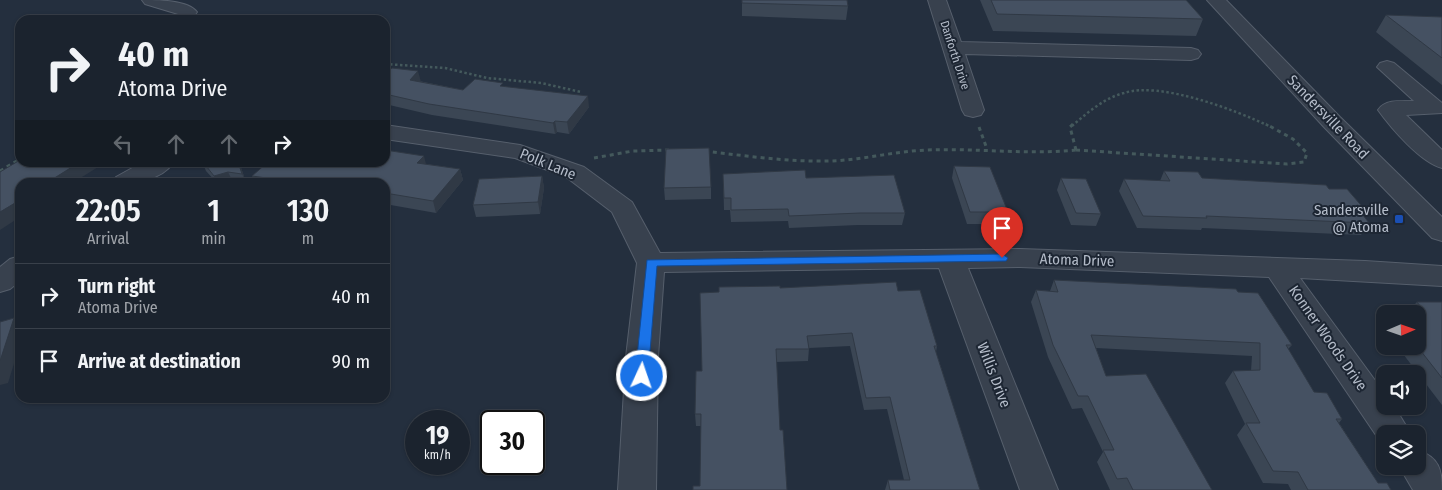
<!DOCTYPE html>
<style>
body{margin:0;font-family:"Fira Sans Condensed",sans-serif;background:#282f3a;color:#f1f3f6;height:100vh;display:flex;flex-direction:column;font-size:19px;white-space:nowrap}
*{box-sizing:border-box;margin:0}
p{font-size:16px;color:#a0a4aa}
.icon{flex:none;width:28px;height:28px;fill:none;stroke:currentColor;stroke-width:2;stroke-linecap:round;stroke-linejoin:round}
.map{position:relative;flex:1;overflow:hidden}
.panel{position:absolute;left:15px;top:178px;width:375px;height:225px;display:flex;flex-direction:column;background:#1b232e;border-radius:15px;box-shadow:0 1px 4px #0004,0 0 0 1px #39404a}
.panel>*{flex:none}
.guide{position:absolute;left:15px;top:15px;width:375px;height:152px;border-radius:15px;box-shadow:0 1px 4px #0004,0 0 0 1px #39404a;background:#1b232e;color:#f1f3f6;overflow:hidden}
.needle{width:32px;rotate:88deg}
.controls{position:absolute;left:1376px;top:305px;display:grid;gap:10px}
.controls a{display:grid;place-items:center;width:50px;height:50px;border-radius:10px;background:#1b232e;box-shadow:0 1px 4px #0004,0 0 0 1px #39404a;font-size:25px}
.speed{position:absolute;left:405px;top:410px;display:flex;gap:10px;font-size:25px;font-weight:700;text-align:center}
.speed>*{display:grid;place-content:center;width:65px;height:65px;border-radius:50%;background:#1b232e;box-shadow:0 1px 4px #0004,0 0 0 1px #39404a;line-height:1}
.speed small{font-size:12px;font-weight:400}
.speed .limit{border:2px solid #111;border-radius:8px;background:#fff;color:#111}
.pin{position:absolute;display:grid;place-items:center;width:42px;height:42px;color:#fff;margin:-51px -21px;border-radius:50% 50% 50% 0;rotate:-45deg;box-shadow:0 0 5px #0007}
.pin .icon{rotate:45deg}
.me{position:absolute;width:55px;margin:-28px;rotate:3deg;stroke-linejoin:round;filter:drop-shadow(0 0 4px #0008)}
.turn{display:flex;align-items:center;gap:18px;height:105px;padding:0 20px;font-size:22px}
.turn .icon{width:65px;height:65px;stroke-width:2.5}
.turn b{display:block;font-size:35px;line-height:42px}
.lanes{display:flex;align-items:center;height:48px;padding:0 20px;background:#0003;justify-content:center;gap:25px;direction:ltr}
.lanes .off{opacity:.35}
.eta{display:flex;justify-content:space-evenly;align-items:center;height:85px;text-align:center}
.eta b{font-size:30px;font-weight:600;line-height:35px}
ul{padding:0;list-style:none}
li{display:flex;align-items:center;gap:15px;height:65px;padding:0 20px;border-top:1px solid #39404a}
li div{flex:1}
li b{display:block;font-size:19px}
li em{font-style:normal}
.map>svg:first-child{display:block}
</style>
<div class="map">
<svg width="1442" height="490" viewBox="0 0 1442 490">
<rect width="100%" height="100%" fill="#242f3e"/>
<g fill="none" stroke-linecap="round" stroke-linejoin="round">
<g stroke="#565f6c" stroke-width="2">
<path id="minor" d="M 142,0 C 157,0 188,0 197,12 L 194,16 L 188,17 L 145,4 Z
M 928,0 L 946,0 L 961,42 L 1191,48 L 1198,50 L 1201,54 L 1198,58 L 1191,60 L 965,54 L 984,110 L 981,115 L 973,117 L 965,115 L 962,110 Z
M 1207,0 L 1226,0 L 1340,117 L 1442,217 L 1442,241 L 1432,238 L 1324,127 Z
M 1387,61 L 1394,63 L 1442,103 L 1442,113 L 1406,115 L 1442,150 L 1442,168 C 1421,163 1391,128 1378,110 C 1385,99 1402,101 1414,101 L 1377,67 L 1380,63 Z
M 385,125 L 520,145 L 584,167 L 632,202 L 660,253 L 1020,249 L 1365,261 L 1442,266 L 1442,286 L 1300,278 L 1385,394 L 1385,406 L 1394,406 L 1411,434 L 1385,434 L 1385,446 L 1382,444 L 1269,277 L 1020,267 L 968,268 L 1058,490 L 1020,490 L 939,268 L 664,272 L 658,357 L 656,490 L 618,490 L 626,357 L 637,263 L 612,212 L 566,177 L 515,158 L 385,139 Z
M 143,162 L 174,162 C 161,181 132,185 113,182 L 116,177 Z
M 20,256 L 20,281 L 10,289 L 0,292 L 0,267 L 10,259 Z
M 1418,450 C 1439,458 1442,469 1442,490 L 1413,490 L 1399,466 L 1418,466 Z"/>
</g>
<path stroke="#44595c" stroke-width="2.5" stroke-dasharray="2.5 2.5" stroke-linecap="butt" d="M 385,64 L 445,68 L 487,78 L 541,83 L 581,92
M 1072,126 C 1087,113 1104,98 1124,93 C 1160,81 1235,110 1269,126"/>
<path stroke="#44595c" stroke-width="3" stroke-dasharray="4 4" stroke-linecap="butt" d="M 1073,124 L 1070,127 L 1076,150
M 979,127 L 987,149
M 1076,150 L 1287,164 L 1304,162 L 1307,153 L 1293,139 L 1266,124
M 705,151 C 746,156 789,162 830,161 C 863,160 895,151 928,150 C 977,148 1027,155 1076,150
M 594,158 L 633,151 L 669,150
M 0,171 L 20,159"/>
<use href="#minor" fill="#38414e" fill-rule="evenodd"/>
</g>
<path fill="#3b4654" d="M 742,0 L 848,6 L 846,20 L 742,16 Z
M 980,0 L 1186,0 L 1203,19 L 1196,36 L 993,31 Z
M 1386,15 L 1442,17 L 1442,85 L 1376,32 Z
M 385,74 L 463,90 L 503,86 L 589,107 L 569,134 L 557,132 L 555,134 L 432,115 L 385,104 Z
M 202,162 L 239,162 L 246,182 L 216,182 L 206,171 Z
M 426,164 L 460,169 L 463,180 L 436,213 L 385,204 L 385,182 L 255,182 L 252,176 Z
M 954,166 L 1008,212 L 1005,224 L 967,224 L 952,178 Z
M 1164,171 L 1202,178 L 1329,189 L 1366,211 L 1363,216 L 1369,223 L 1361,235 L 1202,228 L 1201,230 L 1137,228 L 1119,191 L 1124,179 L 1160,181 Z
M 723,174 L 806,178 L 905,213 L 902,225 L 858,225 L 789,228 L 788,221 L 731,222 L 730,210 L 724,210 Z
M 542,176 L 544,188 L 540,214 L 476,217 L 473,205 Z
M 1061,178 L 1101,214 L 1096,226 L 1071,225 L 1057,190 Z
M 711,187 L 711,199 L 665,200 L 664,188 Z
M 1054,280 L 1238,292 L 1292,345 L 1288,349 L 1314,392 L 1342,419 L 1339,423 L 1378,483 L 1391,490 L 1291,490 L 1288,484 L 1263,483 L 1237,435 L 1245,424 L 1225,383 L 1233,371 L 1251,371 L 1252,356 L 1096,348 L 1106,376 L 1212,490 L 1110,490 L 1097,462 L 1103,452 L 1082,408 L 1072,409 L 1048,357 L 1031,302 L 1036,290 L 1050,291 Z
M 780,288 L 898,291 L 937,346 L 936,352 L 980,490 L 885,490 L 888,480 L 904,480 L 887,409 L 864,410 L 850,346 L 809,348 L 808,361 L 776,362 L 700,486 L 701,426 L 696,426 L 695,414 L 702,371 Z
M 1417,302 L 1442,302 L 1442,405 L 1397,346 L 1418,346 L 1418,314 L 1385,314 L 1385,327 L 1380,320 L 1392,305 L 1414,305 Z"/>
<path fill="#303945" d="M 418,71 L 421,82 L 410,80 Z
M 588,96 L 589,107 L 569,134 L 567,122 Z
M 555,121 L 557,132 L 555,134 L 553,123 Z
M 424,156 L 427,168 L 417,163 Z
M 80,162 L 106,162 L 74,182 L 48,182 Z
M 238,162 L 239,162 L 246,182 L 242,174 Z
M 460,169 L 463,180 L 436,213 L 433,201 Z
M 228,172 L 233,182 L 217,182 L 214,176 Z
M 542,176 L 544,188 L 540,214 L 538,202 Z
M 20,200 L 20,217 L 0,230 L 0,212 Z
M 14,318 L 20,325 L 20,344 L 8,383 L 0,385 L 0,361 Z"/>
<path fill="#455162" stroke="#303945" d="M 742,0 L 847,0 L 848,6 L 742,3 Z
M 991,0 L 1186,0 L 1203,19 L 997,14 Z
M 1386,15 L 1442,17 L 1442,58 Z
M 392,68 L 418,71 L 410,80 L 463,90 L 475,79 L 503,83 L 500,86 L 588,96 L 567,122 L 555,121 L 553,123 L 429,104 L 385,94 L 385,74 L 386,74 Z
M 709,148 L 711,187 L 664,188 L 666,149 Z
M 385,150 L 424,156 L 417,163 L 460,169 L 433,201 L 385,193 L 385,182 L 295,182 L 252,176 L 268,162 L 385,162 Z
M 20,160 L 20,162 L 80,162 L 48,182 L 20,182 L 20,200 L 0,212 L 0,172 Z
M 203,162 L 238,162 L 242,174 L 228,172 L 214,176 Z
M 954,166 L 990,167 L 1008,212 L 970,212 Z
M 805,170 L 806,178 L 894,175 L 905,213 L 860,213 L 789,216 L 788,209 L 731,210 L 731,198 L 724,198 L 723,174 Z
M 1164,171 L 1198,172 L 1202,178 L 1326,185 L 1329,189 L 1347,189 L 1366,211 L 1359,210 L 1369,223 L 1206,216 L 1207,218 L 1143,216 L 1124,179 L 1170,181 Z
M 542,176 L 538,202 L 473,205 L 479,179 Z
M 1061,178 L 1086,179 L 1101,214 L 1076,213 Z
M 1054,280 L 1236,289 L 1238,292 L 1258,293 L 1292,345 L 1286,345 L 1314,392 L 1327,393 L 1342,419 L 1336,419 L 1378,483 L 1387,483 L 1391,490 L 1308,490 L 1298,472 L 1273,471 L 1246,423 L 1260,423 L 1233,371 L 1260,370 L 1260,343 L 1091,335 L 1106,376 L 1146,374 L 1212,490 L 1133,490 L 1127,478 L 1117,479 L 1103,450 L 1114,450 L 1088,396 L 1078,396 L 1053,345 L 1036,290 L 1058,292 Z
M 896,282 L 898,291 L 920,290 L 937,346 L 934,346 L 980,490 L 890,490 L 888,480 L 910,480 L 890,397 L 866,398 L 852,333 L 807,336 L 809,349 L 776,349 L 780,430 L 783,430 L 787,490 L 693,490 L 693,486 L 700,486 L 701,414 L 695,414 L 696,371 L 702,371 L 700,293 L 719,292 L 719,287 L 780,286 L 780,288 Z
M 1417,302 L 1442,302 L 1442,378 L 1417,346 L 1418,346 L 1418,314 L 1394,314 L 1389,307 L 1395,308 L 1392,305 L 1420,306 Z
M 14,318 L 0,361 L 0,322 Z"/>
<path fill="#1a73e8" stroke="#114b97" d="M 1002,254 L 1008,258 L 1006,261 L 657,266 L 648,376 L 646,380 L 642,381 L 637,380 L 635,376 L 647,260 Z"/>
<rect fill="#1a4fb4" stroke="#1d2633" stroke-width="2" x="1394" y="214" width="10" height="10" rx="2.5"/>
<g text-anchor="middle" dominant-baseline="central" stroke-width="4" stroke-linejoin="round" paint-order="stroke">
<g font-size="12" fill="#b4bcc9" stroke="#1d2633">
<text transform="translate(955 55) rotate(72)">Danforth Drive</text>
</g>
<g font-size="15" fill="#b4bcc9" stroke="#1d2633">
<text transform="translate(1328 117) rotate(46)">Sandersville Road</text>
<text transform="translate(548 164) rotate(22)">Polk Lane</text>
<text transform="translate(1077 260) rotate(2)">Atoma Drive</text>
<text transform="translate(1328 338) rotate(55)">Konner Woods Drive</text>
<text transform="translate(994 375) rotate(69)">Willis Drive</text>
</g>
<g font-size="15" fill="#b4bcc9" stroke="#1d2633" text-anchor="end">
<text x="1389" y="210">Sandersville<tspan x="1389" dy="17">@ Atoma</tspan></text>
</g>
</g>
</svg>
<div class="controls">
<a><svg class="needle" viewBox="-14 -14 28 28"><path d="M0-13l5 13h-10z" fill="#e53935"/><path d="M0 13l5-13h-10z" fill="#a0a4aa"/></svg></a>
<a><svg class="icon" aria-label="sound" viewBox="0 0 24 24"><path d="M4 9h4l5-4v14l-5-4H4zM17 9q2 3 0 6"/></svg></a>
<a><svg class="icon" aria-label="layers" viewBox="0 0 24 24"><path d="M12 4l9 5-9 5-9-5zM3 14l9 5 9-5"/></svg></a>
</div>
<div class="speed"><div>19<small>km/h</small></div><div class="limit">30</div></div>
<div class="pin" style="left:1002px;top:258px;background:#d93025"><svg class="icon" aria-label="arrive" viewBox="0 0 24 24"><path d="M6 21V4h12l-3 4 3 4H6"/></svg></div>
<svg class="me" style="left:642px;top:376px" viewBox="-20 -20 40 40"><circle r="17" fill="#1a73e8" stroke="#fff" stroke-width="3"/><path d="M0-11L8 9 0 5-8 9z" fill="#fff"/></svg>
<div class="guide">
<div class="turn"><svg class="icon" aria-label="right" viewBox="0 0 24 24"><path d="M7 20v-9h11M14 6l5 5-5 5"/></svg><div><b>40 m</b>Atoma Drive</div></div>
<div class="lanes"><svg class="icon off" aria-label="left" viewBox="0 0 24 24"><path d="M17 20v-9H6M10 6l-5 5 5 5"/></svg><svg class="icon off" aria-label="ahead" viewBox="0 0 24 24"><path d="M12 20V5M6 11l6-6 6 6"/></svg><svg class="icon off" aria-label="ahead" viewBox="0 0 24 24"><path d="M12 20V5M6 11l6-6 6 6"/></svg><svg class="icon" aria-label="right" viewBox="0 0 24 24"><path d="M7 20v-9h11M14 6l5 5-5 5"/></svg></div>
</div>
<section class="panel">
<div class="eta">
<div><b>22:05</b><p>Arrival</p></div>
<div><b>1</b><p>min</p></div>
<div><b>130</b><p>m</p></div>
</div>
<ul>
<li><svg class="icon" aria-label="right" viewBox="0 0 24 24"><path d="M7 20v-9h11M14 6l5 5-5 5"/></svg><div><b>Turn right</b><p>Atoma Drive</p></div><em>40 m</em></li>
<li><svg class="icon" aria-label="arrive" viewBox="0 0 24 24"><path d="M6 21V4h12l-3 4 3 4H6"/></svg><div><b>Arrive at destination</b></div><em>90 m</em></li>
</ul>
</section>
</div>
